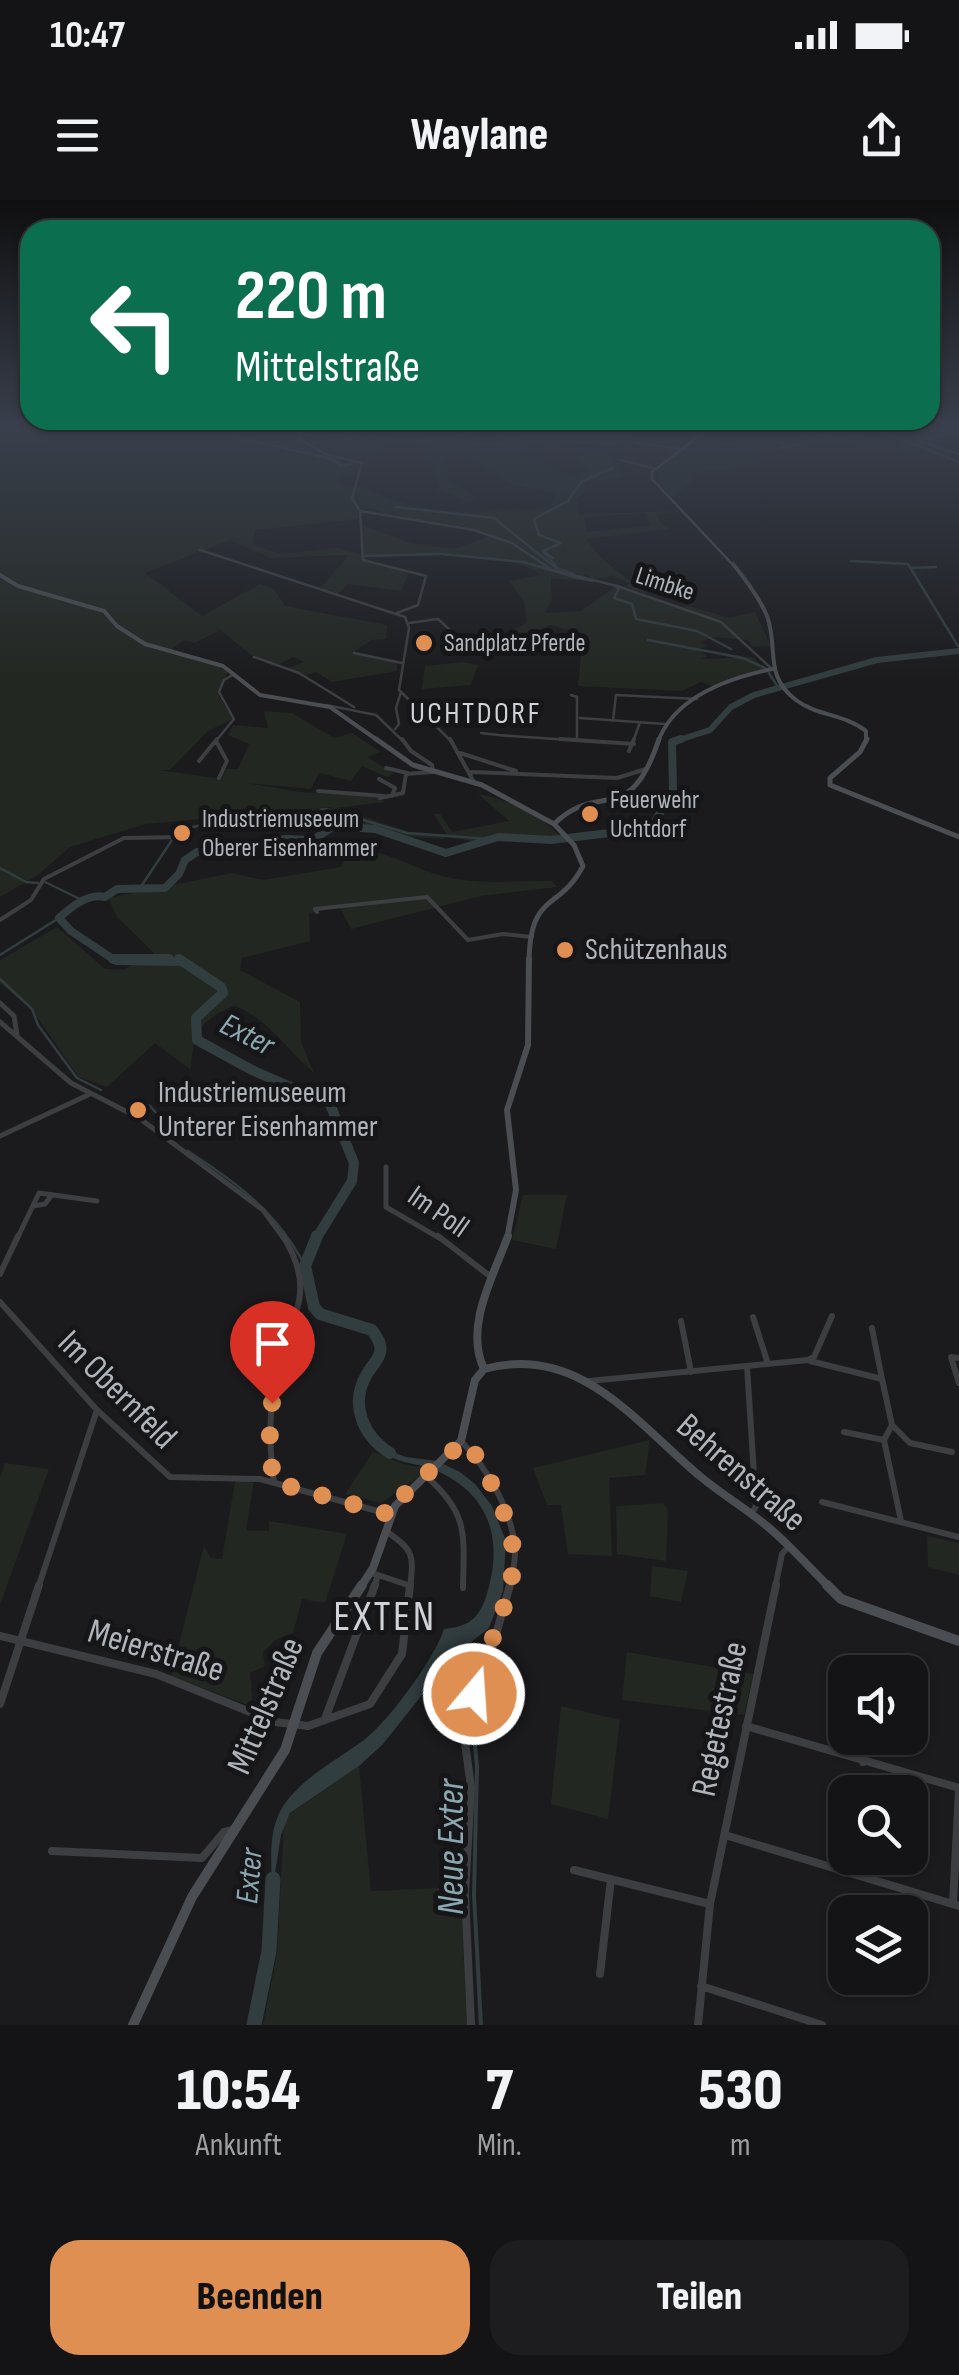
<!DOCTYPE html>
<html lang="de">
<meta charset="utf-8">
<style>
body{margin:0;font-family:"Sofia Sans Condensed",sans-serif;background:#1d1d1f;color:#f1f3f6;height:100vh;display:flex;flex-direction:column;font-size:38px;white-space:nowrap}
*{box-sizing:border-box;margin:0}
p{font-size:32px;color:#9d9ea1}
.icon{flex:none;width:55px;height:55px;fill:none;stroke:currentColor;stroke-width:2;stroke-linecap:round;stroke-linejoin:round}
.map{position:relative;height:1825px;overflow:hidden}
.sheet{display:flex;flex-direction:column;background:#141416;flex:1}
.sheet>*{flex:none}
.guide{position:absolute;left:20px;top:20px;width:920px;height:210px;border-radius:30px;box-shadow:0 2px 8px #0004,0 0 0 2px #333335;background:#0b6e4f;color:#fff;overflow:hidden}
.tools{position:absolute;left:828px;top:1455px;display:grid;gap:20px}
.tools a{display:grid;place-items:center;width:100px;height:100px;border-radius:20px;background:#141416;box-shadow:0 2px 8px #0004,0 0 0 2px #333335;font-size:50px}
.pin{position:absolute;display:grid;place-items:center;width:85px;height:85px;color:#fff;margin:-102px -42px;border-radius:50% 50% 50% 0;rotate:-45deg;box-shadow:0 0 10px #0007}
.pin .icon{rotate:45deg}
.me{position:absolute;width:110px;margin:-55px;rotate:18deg;stroke-linejoin:round;filter:drop-shadow(0 0 8px #0008)}
.turn{display:flex;align-items:center;gap:35px;height:210px;padding:0 50px;font-size:45px}
.turn .icon{width:130px;height:130px;stroke-width:2.5}
.turn b{display:block;font-size:70px;line-height:85px}
.eta{display:flex;justify-content:space-evenly;align-items:center;height:170px;text-align:center}
.eta b{font-size:60px;font-weight:800;line-height:70px}
.cta{display:flex;gap:20px;margin-top:auto;padding:20px 50px}
.cta a{flex:1;height:115px;border-radius:30px;background:#df8f51;color:#111;font-size:40px;font-weight:800;line-height:115px;text-align:center}
.cta a+a{background:#1d1d1f;color:#f1f3f6}
.status{display:flex;justify-content:space-between;align-items:center;height:70px;padding:0 50px;background:#141416;direction:ltr}
.status svg{height:28px;fill:currentColor}
header{display:flex;justify-content:space-between;align-items:center;height:130px;padding:0 50px;background:#141416;font-size:45px;font-weight:800}
.map>svg:first-child{display:block}
</style>
<div class="status"><b>10:47</b><svg viewBox="0 0 49 12"><path d="M0 12V9h3v3zM5 12V6h3v6zM10 12V3h3v9zM15 12V0h3v12zM26 1h20v11H26zM47 4h2v5h-2z"/></svg></div>
<header><svg class="icon" aria-label="menu" viewBox="0 0 24 24"><path d="M4 6h16M4 12h16M4 18h16"/></svg>Waylane<svg class="icon" aria-label="share" viewBox="0 0 24 24"><path d="M12 15V3M7 8l5-5 5 5M5 13v7h14v-7"/></svg></header>
<div class="map">
<svg width="959" height="1825" viewBox="0 0 959 1825">
<rect width="100%" height="100%" fill="#1b1b1d"/>
<path fill="#222721" fill-rule="evenodd" d="M 0,226 L 143,226 L 150,231 L 158,226 L 289,226 L 299,234 L 295,237 L 314,249 L 321,246 L 315,238 L 303,233 C 320,226 336,226 356,226 L 355,237 L 374,240 L 382,255 L 334,260 L 342,267 L 353,267 L 356,274 L 340,274 L 336,283 L 350,288 L 358,285 C 403,309 449,315 498,310 C 519,307 532,315 552,304 L 557,294 L 512,284 L 460,253 L 441,259 L 449,271 L 448,280 L 477,298 L 470,303 L 437,289 L 435,265 L 425,262 L 424,252 L 416,240 L 472,238 L 480,244 L 499,243 L 502,236 L 563,227 L 587,232 L 590,228 L 634,234 L 612,248 L 551,239 L 516,250 L 570,276 L 591,270 L 573,256 L 593,249 L 612,254 L 611,262 L 618,263 L 615,267 L 626,277 L 586,282 L 584,293 L 576,298 L 579,314 L 678,311 L 657,315 L 660,323 L 670,329 L 587,339 C 595,358 630,379 647,394 L 625,386 L 629,384 L 614,376 L 592,379 L 585,374 L 585,380 L 551,379 L 552,400 L 545,413 L 581,411 L 616,386 L 684,410 L 684,406 L 689,406 L 729,418 L 755,412 L 771,446 L 752,447 L 747,440 L 714,437 L 700,442 L 706,446 L 698,450 L 707,456 L 701,459 L 753,457 L 764,469 L 716,487 L 701,482 L 682,491 L 578,486 L 583,434 L 551,425 L 522,438 L 478,448 L 476,440 L 506,434 L 527,422 L 524,402 L 509,381 L 541,375 C 505,346 410,359 362,356 L 367,362 L 410,371 L 401,391 L 348,384 L 337,394 L 319,389 L 349,355 L 271,358 L 230,340 L 145,373 L 202,416 L 260,384 L 274,389 L 285,406 L 387,425 L 386,439 L 371,440 L 352,453 L 397,463 L 397,471 L 332,482 L 316,472 L 306,475 L 289,468 L 304,462 L 293,457 L 278,465 L 251,455 L 214,425 L 219,431 L 194,443 L 184,440 L 168,452 L 214,464 L 228,472 L 218,495 L 233,519 L 208,531 L 170,570 L 160,570 L 221,579 L 227,569 L 238,569 L 249,544 L 228,535 L 233,525 L 268,528 L 264,511 L 292,513 L 334,538 L 352,533 L 381,552 L 367,557 L 394,574 L 387,577 L 362,566 L 351,581 L 319,573 L 311,589 L 246,583 L 300,592 L 381,597 L 384,602 L 336,608 L 410,632 L 444,635 L 444,639 L 400,636 L 330,616 L 331,607 L 146,624 L 70,647 L 38,675 L 0,697 ZM 360,305 L 382,312 L 379,315 L 466,327 L 490,336 L 455,349 L 410,343 L 361,324 L 363,355 L 337,348 L 281,354 L 252,345 L 255,330 L 359,319 ZM 646,313 L 651,326 L 587,332 L 584,318 Z
M 776,226 L 866,230 L 857,242 L 810,243 L 798,232 L 779,230 Z
M 858,226 L 887,226 L 894,232 L 907,234 L 905,228 L 919,231 L 959,226 L 957,234 L 933,242 L 959,256 L 910,241 L 935,253 L 913,259 L 895,247 L 908,240 L 878,227 Z
M 726,242 L 763,247 L 759,266 L 689,273 L 693,280 L 672,298 L 656,276 L 669,261 L 690,261 L 689,253 L 683,251 L 688,248 Z
M 463,462 L 478,465 L 471,485 L 422,489 L 425,466 Z
M 478,594 C 512,600 542,616 565,641 L 471,641 L 448,637 L 434,614 L 440,614 L 452,632 L 509,621 Z
M 362,649 C 391,653 414,668 442,676 C 476,685 517,681 552,681 L 557,687 L 481,696 L 351,729 L 339,706 L 309,714 L 310,741 L 242,758 L 240,770 L 300,802 L 301,842 L 314,873 C 287,850 268,818 234,806 C 199,820 193,833 191,870 L 155,843 L 107,887 L 79,877 L 32,810 L 0,783 L 0,760 L 57,727 L 105,769 L 123,770 L 154,753 L 117,717 L 108,698 L 232,673 L 263,680 L 341,667 L 346,657 Z
M 523,995 L 567,995 L 556,1049 L 512,1040 Z
M 650,1240 L 645,1275 L 609,1278 L 612,1356 L 568,1354 L 561,1305 L 547,1305 L 533,1268 Z
M 373,1252 L 406,1265 L 432,1268 L 381,1303 L 345,1294 Z
M 5,1263 L 49,1269 L 0,1405 L 0,1277 Z
M 235,1281 L 254,1281 L 246,1330 L 269,1331 L 269,1321 L 347,1334 L 325,1403 L 302,1399 L 293,1433 L 277,1439 L 263,1452 L 265,1466 L 250,1473 L 253,1507 L 171,1476 L 204,1346 L 211,1358 L 222,1359 Z
M 663,1303 L 668,1310 L 666,1361 L 617,1354 L 616,1306 Z
M 927,1336 L 959,1343 L 959,1375 L 928,1367 Z
M 652,1366 L 688,1371 L 681,1402 L 650,1396 Z
M 627,1452 L 753,1474 L 744,1515 L 622,1500 Z
M 561,1506 L 620,1520 L 608,1619 L 551,1604 Z
M 359,1566 L 371,1691 L 460,1687 L 467,1825 L 263,1825 L 277,1754 L 284,1623 L 291,1613 Z"/>
<path fill="#323d3f" d="M 379,1247 L 406,1257 L 437,1261 L 460,1272 L 475,1284 L 492,1306 L 506,1341 L 503,1391 L 489,1428 L 453,1456 L 383,1544 L 359,1566 L 290,1613 L 281,1635 L 272,1692 C 272,1666 268,1639 278,1616 C 292,1583 337,1560 364,1540 C 389,1521 435,1458 444,1429 C 465,1427 477,1421 485,1400 C 504,1344 493,1295 435,1270 C 413,1261 397,1266 379,1247 Z"/>
<g fill="none" stroke-linecap="round" stroke-linejoin="round">
<path stroke="#323d3f" stroke-width="2.5" d="M 880,226 L 891,233
M 867,228 L 909,241
M 911,231 L 918,241
M 800,232 L 824,234
M 825,239 L 827,234 L 864,230
M 917,240 L 940,236 L 955,227
M 919,241 L 959,254
M 780,248 L 799,244
M 396,307 L 494,318 L 556,368 L 574,374
M 545,352 L 553,358
M 442,354 L 524,362 L 577,378
M 365,356 L 440,354
M 851,361 L 908,364 L 958,446
M 557,367 L 543,351 L 561,343 L 539,335 L 534,319 L 568,301 L 581,282 L 613,268
M 912,368 L 936,367
M 579,378 L 592,381
M 615,386 L 619,389 L 614,398 L 632,404 L 636,419 L 697,431 L 731,449
M 648,440 L 743,458 L 765,468
M 769,473 L 779,489
M 176,635 L 180,630 L 206,624 L 326,609 L 407,633 L 489,639
M 0,668 L 26,682 L 38,683
M 45,682 L 82,700
M 140,688 L 172,640
M 0,755 L 59,718
M 0,779 L 32,809 L 38,825 L 77,878 L 101,890
M 149,905 L 167,925 L 173,940
M 188,951 C 237,983 278,1013 305,1066"/>
<path stroke="#323d3f" stroke-width="4" d="M 464,1446 L 466,1455
M 468,1469 L 470,1492
M 471,1500 L 477,1567 L 474,1695 L 481,1825"/>
<path stroke="#323d3f" stroke-width="6" d="M 673,542 L 710,530 L 731,507 L 754,495 L 877,460 L 959,451"/>
<path stroke="#323d3f" stroke-width="8" d="M 183,762 L 116,761 L 71,731 L 59,718 C 71,707 88,693 105,697 L 117,689 L 165,688 L 179,674 L 185,660 L 197,652 L 265,646 L 284,639 L 313,640 L 334,626 L 375,629 L 446,653 L 498,637 L 551,640 L 651,628 L 673,591 L 672,542 L 681,539"/>
<path stroke="#323d3f" stroke-width="10" d="M 113,759 L 169,759
M 179,759 L 221,787 L 223,793 L 196,818 L 197,840 L 254,871 L 330,904 L 354,963 L 352,981 L 316,1039"/>
<path stroke="#323d3f" stroke-width="12" d="M 317,1036 L 305,1066 L 314,1107 L 320,1114 L 372,1130 C 375,1135 379,1139 380,1145 C 383,1156 372,1165 367,1174 C 349,1204 363,1236 390,1253"/>
<path stroke="#323d3f" stroke-width="15" d="M 254,1825 L 269,1751 L 273,1679"/>
<path stroke="#3c3e41" stroke-width="2.5" d="M 140,226 L 162,236 L 231,236 L 332,259 L 342,266 L 352,264 L 349,260
M 674,226 L 690,230 L 695,226
M 852,226 L 886,233 L 959,262
M 637,243 L 684,249
M 621,260 L 656,269
M 360,311 L 474,330 L 512,343 L 552,370 L 617,386 L 721,422 L 772,469
M 360,311 L 352,298 L 362,263 L 325,254 L 297,237 C 316,227 379,241 406,240 C 441,240 474,234 508,226
M 360,312 L 363,360 L 426,376 L 418,405 L 397,413
M 200,350 L 405,417 L 409,428 L 399,490 L 452,542
M 409,423 L 438,419 L 451,431
M 354,453 L 402,463
M 254,457 L 299,473 L 354,507
M 571,495 L 577,497 L 577,540
M 326,505 L 376,515 L 404,542
M 580,518 L 665,524
M 613,521 L 616,495 L 697,499
M 395,529 L 399,524 L 396,508 L 401,492
M 481,533 L 498,535
M 508,536 L 498,535 L 598,542
M 215,542 L 234,519 L 219,492 L 224,480 L 234,474
M 633,542 L 640,522"/>
<path stroke="#3c3e41" stroke-width="4" d="M 450,539 L 474,582
M 560,539 L 634,544
M 216,541 L 227,561 L 219,578
M 629,551 L 634,539
M 460,553 L 516,571
M 199,561 L 217,539
M 386,568 L 407,573
M 471,572 L 617,578 L 646,569
M 379,579 L 395,588 L 392,596
M 318,591 L 384,596
M 380,598 L 403,593 L 406,574 L 433,572 L 432,565 L 411,551 L 402,539
M 317,712 L 315,709 L 427,697 L 468,740 L 503,734 L 532,737
M 0,720 L 31,700 L 44,679 L 124,638 L 186,637"/>
<path stroke="#3c3e41" stroke-width="5" d="M 0,803 L 14,816 L 17,835
M 0,822 L 71,883 L 139,918 L 263,1010 L 284,1039
M 0,936 L 88,895
M 386,967 L 386,1007 L 441,1039
M 33,1006 L 45,1004 L 51,996
M 17,1039 L 39,993 L 97,1001"/>
<path stroke="#3c3e41" stroke-width="6" d="M 438,1036 L 491,1077
M 0,1074 L 18,1036
M 0,1102 L 97,1210 L 170,1277 L 260,1279 L 392,1315
M 753,1117 L 768,1164
M 681,1121 L 691,1172
M 872,1128 L 882,1179
M 959,1158 L 951,1157 L 959,1183
M 810,1161 L 882,1179 L 892,1225 L 884,1240 L 901,1321
M 747,1166 L 756,1306 L 752,1313
M 589,1181 L 808,1160 L 814,1157 L 832,1116
M 892,1225 L 910,1243 L 952,1252
M 844,1232 L 884,1240
M 461,1241 C 487,1268 511,1309 515,1347 C 516,1360 512,1375 510,1388
M 427,1277 C 469,1314 464,1335 463,1388
M 274,1282 C 269,1248 269,1214 275,1179 C 284,1121 322,1099 283,1036
M 822,1302 L 959,1337
M 386,1331 C 414,1351 414,1354 410,1388
M 371,1373 L 378,1375 L 374,1388
M 378,1375 L 408,1385
M 38,1388 L 97,1210
M 775,1388 L 782,1354 L 788,1347"/>
<path stroke="#3c3e41" stroke-width="8" d="M 0,1436 L 156,1474 L 275,1522 L 308,1526 L 370,1504 L 402,1454 L 410,1385
M 0,1504 L 39,1385
M 325,1519 L 375,1385
M 746,1526 L 959,1588
M 863,1562 L 865,1538
M 725,1635 L 959,1706
M 52,1651 L 202,1658 L 224,1632 L 233,1630
M 574,1670 L 710,1704
M 953,1703 L 959,1591
M 600,1774 L 611,1679
M 701,1786 L 822,1825
M 471,1825 L 465,1694 L 471,1587 L 460,1505 L 477,1493 L 483,1480 L 510,1385
M 698,1825 L 710,1704 L 776,1385"/>
<path stroke="#4a4d51" stroke-width="2.5" d="M 712,226 L 652,272 L 652,279 L 735,367"/>
<path stroke="#4a4d51" stroke-width="4" d="M 733,364 C 746,380 759,397 767,416 C 779,449 763,475 796,500 C 817,516 845,514 866,531 L 866,542
M 0,375 L 18,386 L 104,411 L 117,426 L 145,444 L 223,466 L 260,495 L 330,507 L 380,542
M 658,542 C 674,497 729,478 772,469"/>
<path stroke="#4a4d51" stroke-width="5" d="M 376,539 L 413,565 L 482,585 L 554,624 L 574,645 L 583,666 C 559,712 530,691 529,762
M 867,539 L 860,552 L 830,578 L 830,585 L 959,637
M 554,624 C 600,579 629,630 659,539"/>
<path stroke="#4a4d51" stroke-width="6" d="M 507,1039 L 516,990 L 507,910 L 528,845 L 529,759"/>
<path stroke="#4a4d51" stroke-width="8" d="M 484,1169 C 464,1127 493,1077 508,1036
M 484,1169 C 580,1143 637,1224 701,1277 C 725,1297 752,1312 775,1333 C 794,1350 811,1369 830,1388
M 360,1388 L 373,1368 L 395,1306 L 461,1241 L 475,1180 L 484,1169"/>
<path stroke="#4a4d51" stroke-width="10" d="M 827,1385 L 841,1399 L 959,1441
M 133,1825 L 192,1697 L 285,1550 L 317,1453 L 362,1385"/>
</g>
<linearGradient id="sky" x2="0" y2="1"><stop stop-color="#0f0f10"/><stop offset="0.47" stop-color="#393f4c"/><stop offset="1" stop-color="#393f4c" stop-opacity="0"/></linearGradient>
<rect width="959" height="482" fill="url(#sky)"/>
<g fill="none" stroke-linecap="round" stroke-linejoin="round">
<path stroke="#df8f51" stroke-width="18" stroke-dasharray="0 32.4" d="M 272,1203 L 269,1248 L 274,1282 L 392,1315 C 403,1284 442,1268 461,1241 C 477,1252 484,1268 492,1285 C 525,1355 516,1374 491,1443 C 485,1460 487,1481 474,1494"/>
</g>
<g fill="#df8f51" stroke="#161618" stroke-width="4">
<circle cx="424" cy="443" r="10"/>
<circle cx="590" cy="614" r="10"/>
<circle cx="182" cy="633" r="10"/>
<circle cx="565" cy="750" r="10"/>
<circle cx="138" cy="910" r="10"/>
</g>
<g text-anchor="middle" dominant-baseline="central" stroke-width="10" stroke-linejoin="round" paint-order="stroke">
<g font-size="25" fill="#afb5bb" stroke="#161618">
<text transform="translate(665 384) rotate(18)">Limbke</text>
</g>
<g font-size="25" fill="#afb5bb" stroke="#161618" text-anchor="start">
<text x="444" y="443">Sandplatz Pferde</text>
<text x="610" y="600">Feuerwehr<tspan x="610" dy="29">Uchtdorf</tspan></text>
<text x="202" y="619">Industriemuseeum<tspan x="202" dy="29">Oberer Eisenhammer</tspan></text>
</g>
<g font-size="30" letter-spacing="2.5" fill="#cfd3d7" stroke="#161618">
<text x="476" y="514">UCHTDORF</text>
</g>
<g font-size="30" fill="#afb5bb" stroke="#161618" text-anchor="start">
<text x="585" y="750">Schützenhaus</text>
<text x="158" y="893">Industriemuseeum<tspan x="158" dy="34">Unterer Eisenhammer</tspan></text>
</g>
<g font-size="30" fill="#afb5bb" stroke="#161618">
<text transform="translate(438 1012) rotate(35)">Im Poll</text>
</g>
<g font-size="32" font-style="italic" fill="#8aa8b1" stroke="#161618">
<text transform="translate(247 835) rotate(27)">Exter</text>
<text transform="translate(250 1676) rotate(-85)">Exter</text>
</g>
<g font-size="35" fill="#afb5bb" stroke="#161618">
<text transform="translate(117 1190) rotate(45)">Im Obernfeld</text>
<text transform="translate(741 1273) rotate(41)">Behrenstraße</text>
<text transform="translate(156 1451) rotate(17)">Meierstraße</text>
<text transform="translate(266 1506) rotate(-67)">Mittelstraße</text>
<text transform="translate(720 1519) rotate(-78)">Regetestraße</text>
</g>
<g font-size="38" font-style="italic" fill="#8aa8b1" stroke="#161618">
<text transform="translate(451 1647) rotate(-90)">Neue Exter</text>
</g>
<g font-size="42" letter-spacing="2.5" fill="#cfd3d7" stroke="#161618">
<text x="385" y="1417">EXTEN</text>
</g>
</g>
</svg>
<div class="tools">
<a><svg class="icon" aria-label="sound" viewBox="0 0 24 24"><path d="M4 9h4l5-4v14l-5-4H4zM17 9q2 3 0 6"/></svg></a>
<a><svg class="icon" aria-label="search" viewBox="0 0 24 24"><circle cx="10" cy="10" r="6"/><path d="M15 15l6 6"/></svg></a>
<a><svg class="icon" aria-label="layers" viewBox="0 0 24 24"><path d="M12 4l9 5-9 5-9-5zM3 14l9 5 9-5"/></svg></a>
</div>
<div class="pin" style="left:272px;top:1203px;background:#d93025"><svg class="icon" aria-label="arrive" viewBox="0 0 24 24"><path d="M6 21V4h12l-3 4 3 4H6"/></svg></div>
<svg class="me" style="left:474px;top:1494px" viewBox="-20 -20 40 40"><circle r="17" fill="#df8f51" stroke="#fff" stroke-width="3"/><path d="M0-11L8 9 0 5-8 9z" fill="#fff"/></svg>
<div class="guide">
<div class="turn"><svg class="icon" aria-label="left" viewBox="0 0 24 24"><path d="M17 20v-9H6M10 6l-5 5 5 5"/></svg><div><b>220 m</b>Mittelstraße</div></div>
</div>
</div>
<section class="sheet">
<div class="eta">
<div><b>10:54</b><p>Ankunft</p></div>
<div><b>7</b><p>Min.</p></div>
<div><b>530</b><p>m</p></div>
</div>
<div class="cta"><a>Beenden</a><a>Teilen</a></div>
</section>
